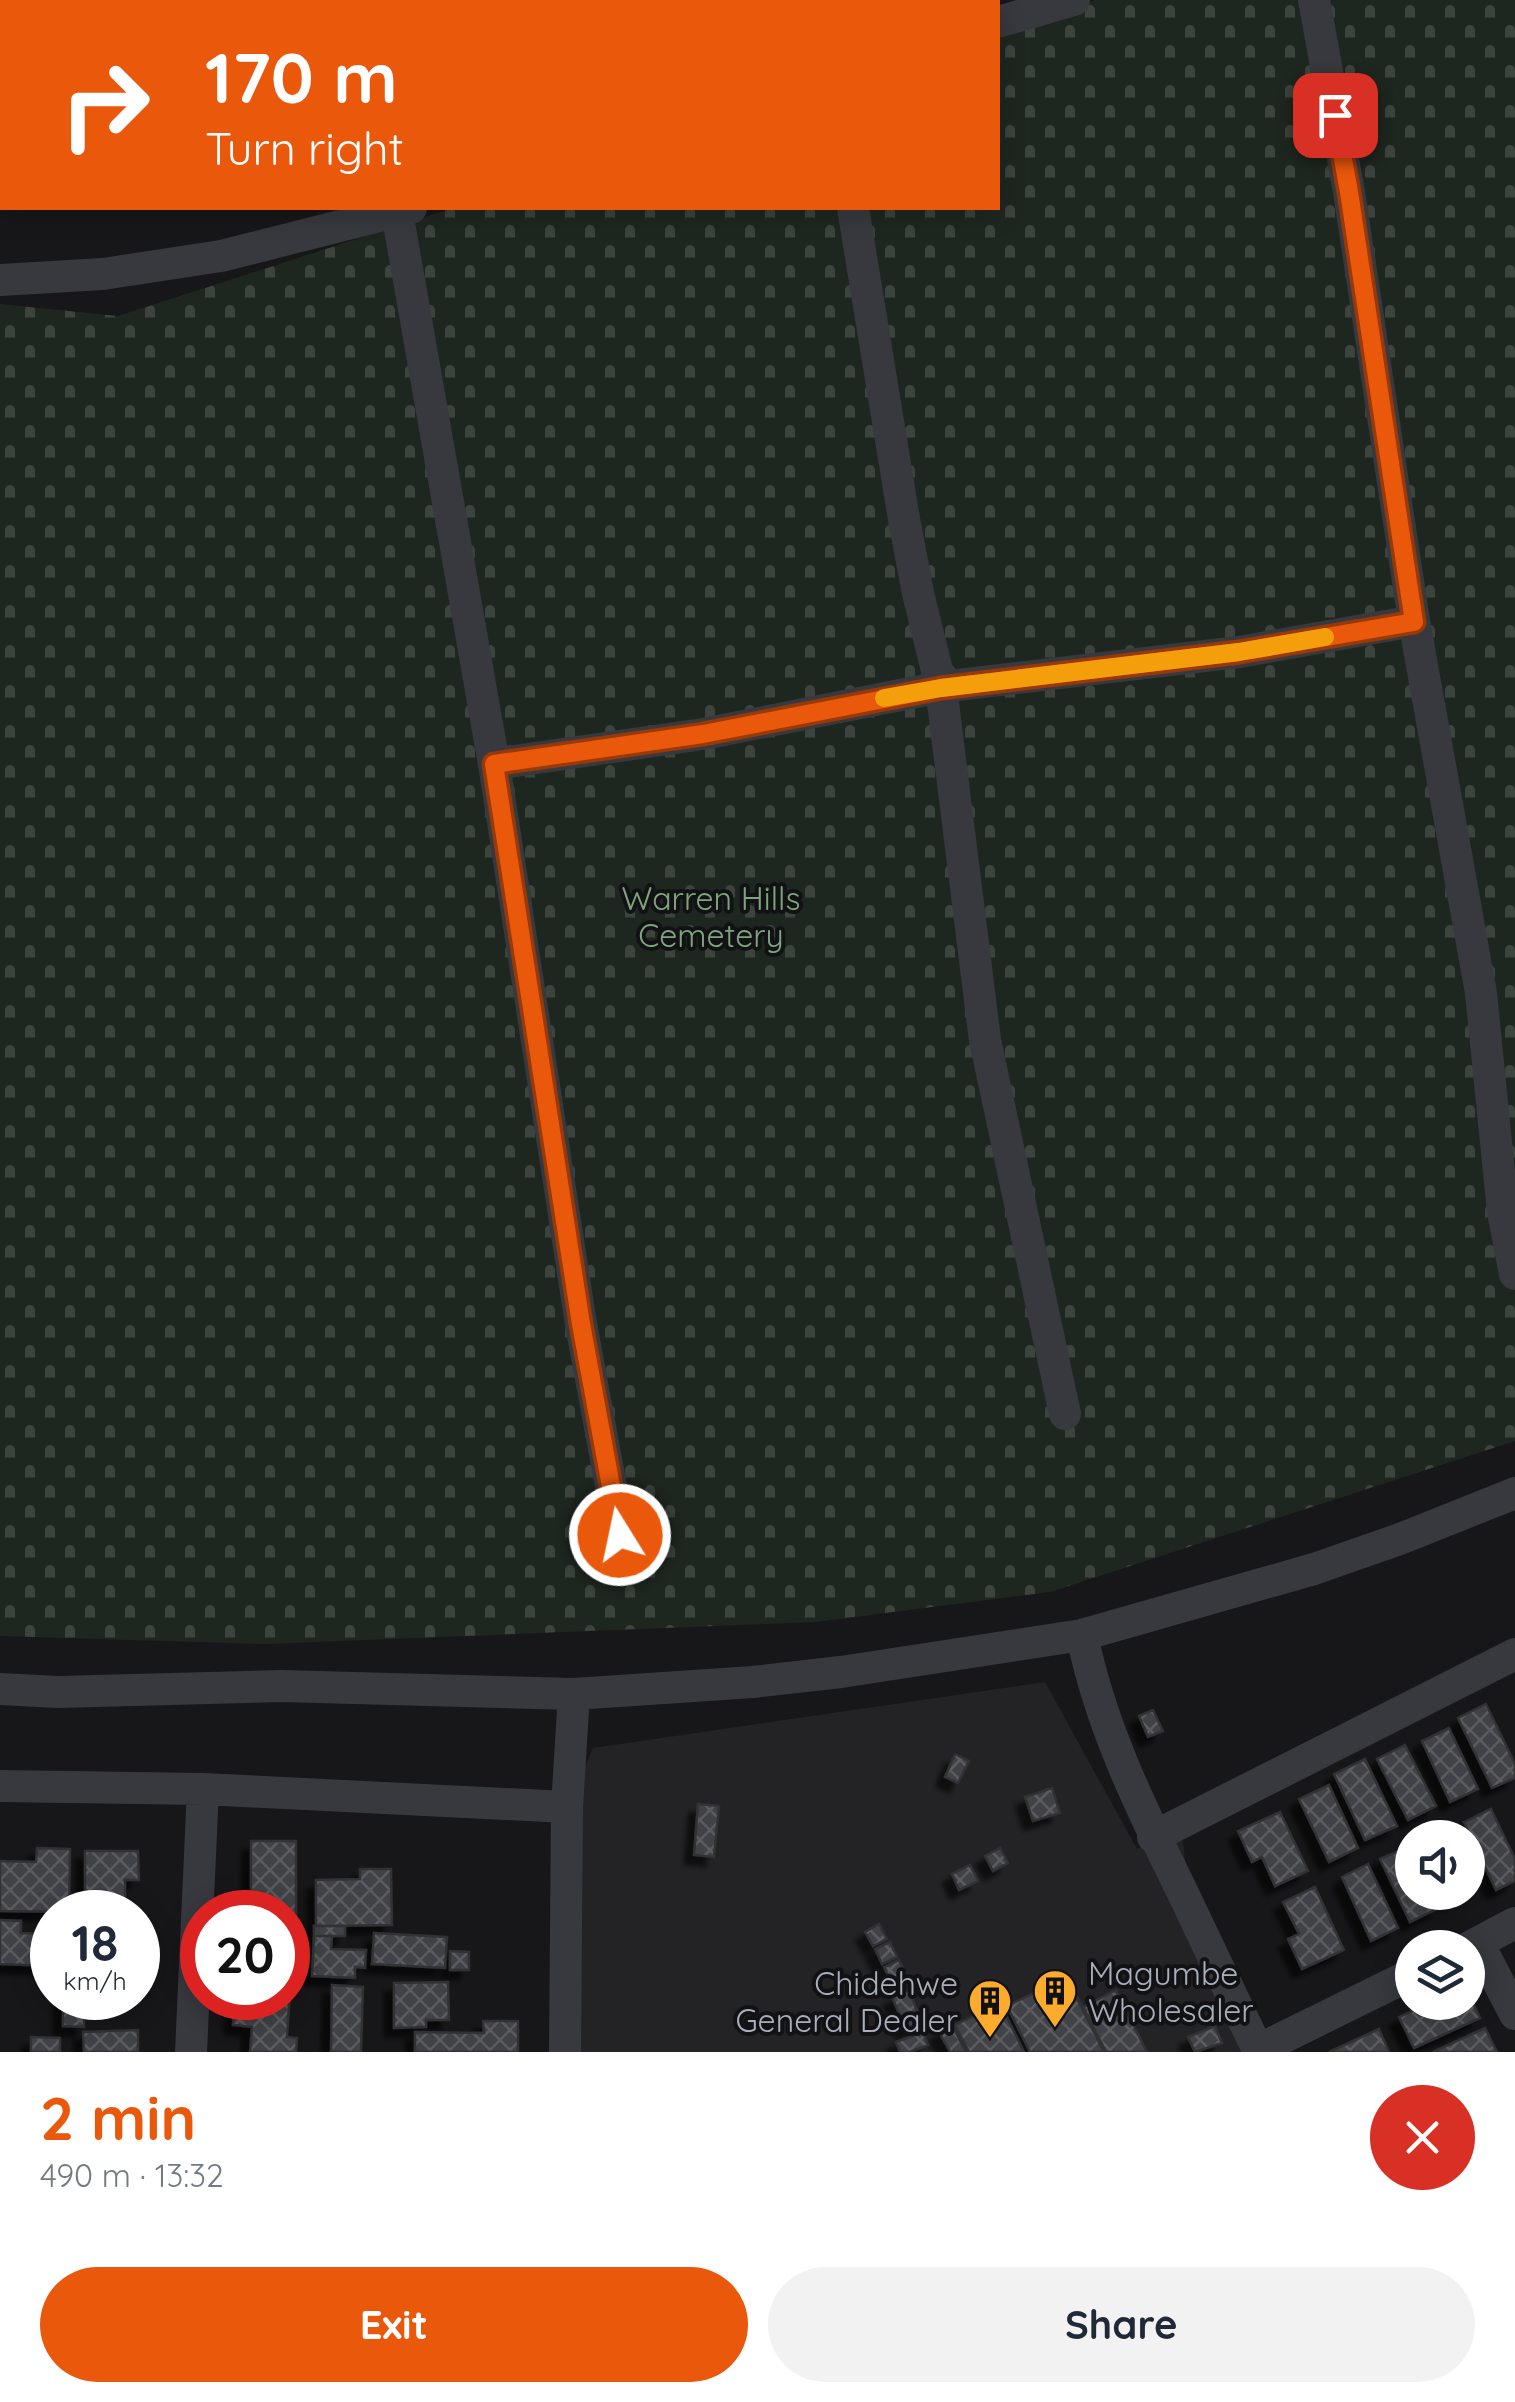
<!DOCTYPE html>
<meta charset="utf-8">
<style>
body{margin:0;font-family:Quicksand,sans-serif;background:#f2f2f3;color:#1f2937;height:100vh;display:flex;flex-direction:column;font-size:38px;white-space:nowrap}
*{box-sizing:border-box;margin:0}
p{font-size:32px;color:#747a83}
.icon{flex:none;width:55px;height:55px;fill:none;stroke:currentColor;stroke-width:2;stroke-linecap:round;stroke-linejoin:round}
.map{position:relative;height:2052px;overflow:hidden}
.details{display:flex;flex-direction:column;background:#fff;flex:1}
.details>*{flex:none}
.guide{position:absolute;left:0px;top:0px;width:1000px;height:210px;box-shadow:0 5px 25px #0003;background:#ea580c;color:#fff;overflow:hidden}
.controls{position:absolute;left:1395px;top:1820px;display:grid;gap:20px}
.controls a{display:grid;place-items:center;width:90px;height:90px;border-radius:50%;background:#fff;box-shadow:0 5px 25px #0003;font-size:50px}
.speed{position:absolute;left:30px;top:1890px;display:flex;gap:20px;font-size:50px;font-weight:700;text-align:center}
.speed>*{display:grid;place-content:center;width:130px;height:130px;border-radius:50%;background:#fff;box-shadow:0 5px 25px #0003;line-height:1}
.speed small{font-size:25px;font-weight:400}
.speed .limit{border:15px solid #d22;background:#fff;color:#111}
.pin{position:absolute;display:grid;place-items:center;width:85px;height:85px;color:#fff;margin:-42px;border-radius:20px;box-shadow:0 5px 15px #0006}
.me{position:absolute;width:110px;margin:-55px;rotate:350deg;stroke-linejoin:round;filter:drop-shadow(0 0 8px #0008)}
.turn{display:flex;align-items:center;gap:35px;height:210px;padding:0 40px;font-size:45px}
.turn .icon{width:130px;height:130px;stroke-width:2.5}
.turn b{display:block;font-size:70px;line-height:85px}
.round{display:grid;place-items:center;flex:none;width:105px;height:105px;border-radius:52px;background:#f2f2f3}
.headline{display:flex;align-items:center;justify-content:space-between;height:170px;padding:0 40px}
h1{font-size:60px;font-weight:700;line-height:75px;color:#ea580c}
.primary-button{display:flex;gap:20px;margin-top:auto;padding:20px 40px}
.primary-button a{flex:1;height:115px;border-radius:60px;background:#ea580c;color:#fff;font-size:40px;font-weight:700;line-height:115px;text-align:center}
.primary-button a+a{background:#f2f2f3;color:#1f2937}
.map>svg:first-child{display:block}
</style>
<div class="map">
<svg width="1515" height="2052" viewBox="0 0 1515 2052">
<defs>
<pattern id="cemetery-stones" width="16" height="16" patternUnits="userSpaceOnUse" patternTransform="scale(2.5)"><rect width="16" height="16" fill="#1e271f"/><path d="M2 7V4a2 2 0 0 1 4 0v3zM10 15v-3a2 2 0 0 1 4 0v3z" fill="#3c443d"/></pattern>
<pattern id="building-cross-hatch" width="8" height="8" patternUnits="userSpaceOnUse" patternTransform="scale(2.5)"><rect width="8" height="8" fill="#414246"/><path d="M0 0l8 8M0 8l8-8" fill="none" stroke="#5a5b5f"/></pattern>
<filter id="shadow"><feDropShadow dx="-9" dy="9" stdDeviation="2.5" flood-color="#0009"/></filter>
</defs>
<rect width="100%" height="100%" fill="#171719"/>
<path fill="#232326" d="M 1045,1682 L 1137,1849 L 1182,1829 L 1191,1927 L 1254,2052 L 567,2052 L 564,1815 L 593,1748 Z"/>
<path fill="url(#cemetery-stones)" d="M 1096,0 L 1515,0 L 1515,1441 L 1050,1592 L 815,1622 L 264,1644 L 0,1636 L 0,304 L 118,316 L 453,208 L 998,208 L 998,32 Z"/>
<path fill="url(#building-cross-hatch)" stroke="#313135" stroke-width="2.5" filter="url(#shadow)" d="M 1486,1704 L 1515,1764 L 1515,1778 L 1492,1788 L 1458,1718 Z
M 1153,1710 L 1163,1731 L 1148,1737 L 1139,1716 Z
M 1449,1728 L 1478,1789 L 1450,1802 L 1422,1741 Z
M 1405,1745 L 1436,1806 L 1408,1820 L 1377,1759 Z
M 955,1754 L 969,1761 L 958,1783 L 945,1777 Z
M 1365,1759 L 1397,1826 L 1365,1840 L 1334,1774 Z
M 1329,1785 L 1358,1848 L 1329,1862 L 1299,1799 Z
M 1052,1788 L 1060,1813 L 1033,1821 L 1025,1797 Z
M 698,1804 L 719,1806 L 714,1857 L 694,1855 Z
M 1491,1809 L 1515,1859 L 1515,1881 L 1496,1890 L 1464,1822 Z
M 1280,1812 L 1308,1871 L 1275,1886 L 1262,1857 L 1252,1862 L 1238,1831 Z
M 1447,1826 L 1452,1838 L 1422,1838 Z
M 251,1841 L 296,1841 L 296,1939 L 288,1939 L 288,1912 L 251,1912 Z
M 1410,1846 L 1412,1851 L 1412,1892 L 1432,1892 L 1439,1908 L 1410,1922 L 1380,1859 Z
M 37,1848 L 70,1849 L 69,1912 L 0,1911 L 0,1861 L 36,1862 Z
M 1000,1848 L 1008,1863 L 993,1871 L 985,1856 Z
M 85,1851 L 138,1851 L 139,1880 L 125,1880 L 125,1912 L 85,1912 Z
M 1368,1864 L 1398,1928 L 1371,1941 L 1342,1877 Z
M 970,1865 L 978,1881 L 959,1890 L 952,1874 Z
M 360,1869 L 391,1869 L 392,1925 L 316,1926 L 316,1880 L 360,1879 Z
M 1468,1870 L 1477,1889 L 1450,1901 L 1445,1892 L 1468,1892 Z
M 1315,1887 L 1344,1950 L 1302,1969 L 1288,1939 L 1299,1934 L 1283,1902 Z
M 0,1920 L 21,1921 L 21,1933 L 52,1934 L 52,1966 L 0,1964 Z
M 879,1924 L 887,1939 L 873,1946 L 865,1932 Z
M 314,1926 L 345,1926 L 345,1936 L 314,1936 Z
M 374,1933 L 447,1937 L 445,1968 L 372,1964 Z
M 314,1936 L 332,1936 L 331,1949 L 366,1950 L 365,1968 L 355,1967 L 355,1978 L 312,1976 Z
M 890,1942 L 897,1957 L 882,1964 L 875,1949 Z
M 450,1951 L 469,1952 L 469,1970 L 450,1970 Z
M 899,1960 L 909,1980 L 893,1987 L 884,1967 Z
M 1066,1977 L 1104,2052 L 1030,2052 L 1007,2006 Z
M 1066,1977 L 1083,2007 L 1116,1990 L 1147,2052 L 1030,2052 L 1007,2006 Z
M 448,1982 L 449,2020 L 426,2020 L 426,2027 L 394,2028 L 394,1983 Z
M 332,1985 L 363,1987 L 361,2052 L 331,2052 Z
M 909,1990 L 922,2023 L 906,2030 L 892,1997 Z
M 1116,1990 L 1147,2052 L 1106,2052 L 1083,2007 Z
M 1468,1991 L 1480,2018 L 1414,2048 L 1399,2017 L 1431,2002 L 1468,2002 Z
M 288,1992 L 290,1992 L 287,2037 L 297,2038 L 296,2052 L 250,2052 L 252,2027 L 233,2025 L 235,1998 L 288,1998 Z
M 63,1998 L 85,1998 L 84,2027 L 63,2026 Z
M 1000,2003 L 1024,2052 L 969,2052 L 955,2025 Z
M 483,2021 L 518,2021 L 518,2052 L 415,2052 L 415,2032 L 484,2033 Z
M 952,2025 L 966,2052 L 950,2052 L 939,2032 Z
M 1215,2026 L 1222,2043 L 1195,2052 L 1188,2037 Z
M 1485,2028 L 1497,2052 L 1433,2052 Z
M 1379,2029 L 1389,2052 L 1329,2052 Z
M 138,2030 L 138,2052 L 84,2052 L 83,2032 Z
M 923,2032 L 928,2045 L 910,2052 L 900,2052 L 896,2042 Z
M 31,2037 L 60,2038 L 60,2052 L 31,2052 Z"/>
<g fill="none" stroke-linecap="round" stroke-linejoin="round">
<path stroke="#37393e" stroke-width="32" d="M 1314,0 L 1349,192 L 1414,621 L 1481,993 L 1503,1212 L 1515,1274
M 998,22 L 1074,0
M 853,208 L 904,519 L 918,593 L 941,687 L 985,1040 L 1065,1414
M 397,212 L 494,764 L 581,1324 L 620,1535
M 0,280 L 103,274 L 221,256 L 411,208
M 494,764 L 703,734 L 941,687 L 1239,652 L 1414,621
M 1082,1635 C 1100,1724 1139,1804 1179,1885 C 1206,1941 1232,1997 1259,2052
M 0,1689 L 58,1692 L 281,1686 L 574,1694 L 753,1682 L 841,1672 L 1082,1635 L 1314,1569 L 1400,1539 L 1515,1493
M 0,1786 L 203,1789 L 567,1807
M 1153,1837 L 1515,1654
M 1478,1943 L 1515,2014
M 1468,1948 L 1515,1923
M 1258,2050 L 1412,1974
M 191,2052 L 203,1789
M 565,2052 L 567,1807 L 574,1694"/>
</g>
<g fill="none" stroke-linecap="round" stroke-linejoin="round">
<g stroke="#983908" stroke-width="25">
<path id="route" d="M 620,1535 L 581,1324 L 494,764 L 703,734 L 941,688 L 1239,652 L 1414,622 L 1349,192 L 1335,115"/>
</g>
<use href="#route" stroke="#ea580c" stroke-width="18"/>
<path stroke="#f59e0b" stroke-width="18" d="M 884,698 L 941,688 L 1239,652 L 1325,637"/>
</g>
<defs>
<g id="building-pin" transform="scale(2.25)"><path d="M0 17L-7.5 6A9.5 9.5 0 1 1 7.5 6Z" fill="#fcab2c" stroke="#121214"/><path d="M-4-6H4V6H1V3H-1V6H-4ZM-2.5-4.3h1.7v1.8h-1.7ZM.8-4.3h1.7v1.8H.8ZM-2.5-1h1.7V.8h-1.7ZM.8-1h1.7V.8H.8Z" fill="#111"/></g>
</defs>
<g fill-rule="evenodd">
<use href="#building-pin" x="1055" y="1991"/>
<use href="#building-pin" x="990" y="2001"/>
</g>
<g text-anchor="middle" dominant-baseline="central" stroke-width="8" stroke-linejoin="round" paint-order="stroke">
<g font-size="32" fill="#7ea67e" stroke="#121214">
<text x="711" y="898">Warren Hills<tspan x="711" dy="37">Cemetery</tspan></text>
</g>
<g font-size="32" fill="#a8aeba" stroke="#121214" text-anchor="start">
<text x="1088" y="1973">Magumbe<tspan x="1088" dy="37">Wholesaler</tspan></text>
<text x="958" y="1983" text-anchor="end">Chidehwe<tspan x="958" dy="37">General Dealer</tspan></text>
</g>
</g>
</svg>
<div class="controls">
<a><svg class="icon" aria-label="sound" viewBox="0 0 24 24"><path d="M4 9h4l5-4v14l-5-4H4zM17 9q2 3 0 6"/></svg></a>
<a><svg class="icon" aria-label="layers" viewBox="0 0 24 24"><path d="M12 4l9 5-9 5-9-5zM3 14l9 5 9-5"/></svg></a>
</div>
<div class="speed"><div>18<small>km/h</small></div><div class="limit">20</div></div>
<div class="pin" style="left:1335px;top:115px;background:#d93025"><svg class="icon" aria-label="arrive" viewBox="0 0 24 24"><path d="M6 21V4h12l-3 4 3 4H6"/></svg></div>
<svg class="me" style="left:620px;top:1535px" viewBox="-20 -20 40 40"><circle r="17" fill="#ea580c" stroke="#fff" stroke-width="3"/><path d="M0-11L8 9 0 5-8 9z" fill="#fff"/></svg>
<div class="guide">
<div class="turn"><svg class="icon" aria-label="right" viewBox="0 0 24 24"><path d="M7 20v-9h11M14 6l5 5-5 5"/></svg><div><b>170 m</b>Turn right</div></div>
</div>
</div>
<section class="details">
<div class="headline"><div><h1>2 min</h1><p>490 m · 13:32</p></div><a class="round" style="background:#d93025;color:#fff"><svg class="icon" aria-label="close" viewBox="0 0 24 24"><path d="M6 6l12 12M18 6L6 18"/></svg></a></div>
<div class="primary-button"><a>Exit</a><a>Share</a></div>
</section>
